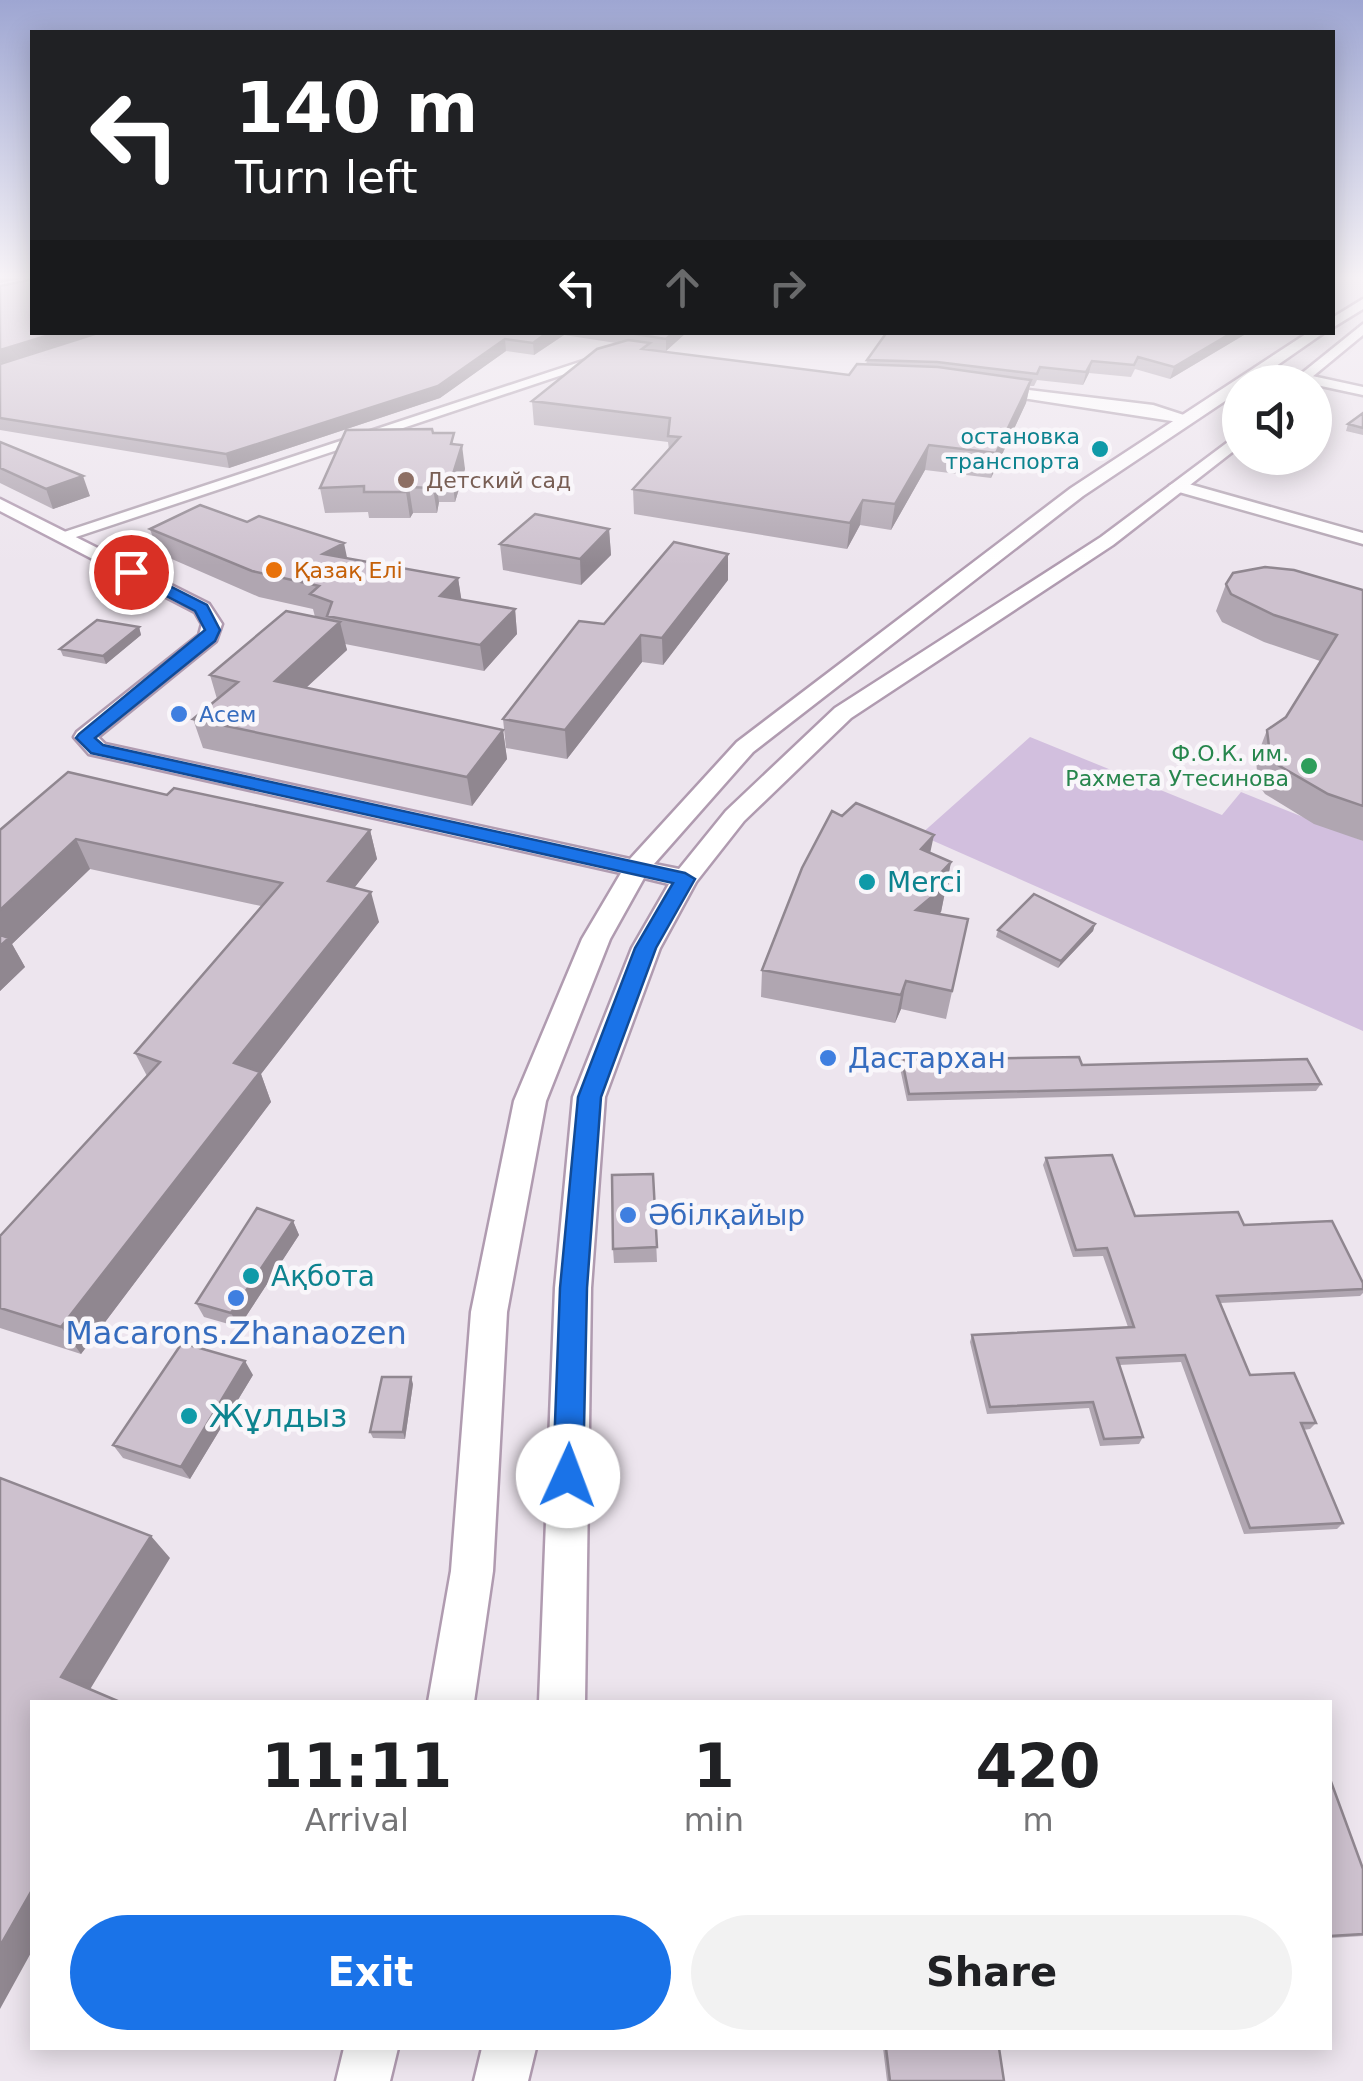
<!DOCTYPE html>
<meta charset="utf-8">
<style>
body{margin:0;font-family:"DejaVu Sans",sans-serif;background:#f2f2f2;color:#202124;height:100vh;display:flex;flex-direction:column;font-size:38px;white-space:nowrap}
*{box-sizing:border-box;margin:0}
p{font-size:32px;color:#757577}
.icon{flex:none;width:55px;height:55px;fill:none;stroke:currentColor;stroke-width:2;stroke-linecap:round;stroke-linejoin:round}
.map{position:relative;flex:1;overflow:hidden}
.details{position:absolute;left:30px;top:1700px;width:1302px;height:350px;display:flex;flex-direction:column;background:#fff;border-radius:0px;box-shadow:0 5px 25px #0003}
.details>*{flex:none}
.top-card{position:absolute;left:30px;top:30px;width:1305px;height:305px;border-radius:0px;box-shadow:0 5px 25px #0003;background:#202124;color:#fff;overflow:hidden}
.controls{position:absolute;left:1222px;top:365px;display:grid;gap:20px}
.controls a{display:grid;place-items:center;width:110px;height:110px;border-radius:50%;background:#fff;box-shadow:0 5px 25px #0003;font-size:50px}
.pin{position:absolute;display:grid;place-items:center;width:85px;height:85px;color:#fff;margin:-42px;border:5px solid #fff;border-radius:50%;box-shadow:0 2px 10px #0007}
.me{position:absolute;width:110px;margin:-55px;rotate:2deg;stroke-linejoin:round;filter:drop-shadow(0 0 8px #0008)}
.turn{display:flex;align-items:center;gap:35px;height:210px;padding:0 40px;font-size:45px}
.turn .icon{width:130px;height:130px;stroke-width:2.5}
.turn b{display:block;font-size:70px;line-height:85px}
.lanes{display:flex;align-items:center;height:95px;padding:0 40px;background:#0003;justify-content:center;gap:50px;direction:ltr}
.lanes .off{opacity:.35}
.eta{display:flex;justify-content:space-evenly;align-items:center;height:170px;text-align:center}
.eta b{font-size:60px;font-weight:700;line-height:70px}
.primary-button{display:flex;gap:20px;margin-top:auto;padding:20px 40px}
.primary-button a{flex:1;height:115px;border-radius:60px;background:#1a73e8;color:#fff;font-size:40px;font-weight:700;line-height:115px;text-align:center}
.primary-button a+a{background:#f2f2f2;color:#202124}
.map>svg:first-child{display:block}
</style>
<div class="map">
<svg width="1363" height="2081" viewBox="0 0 1363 2081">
<rect width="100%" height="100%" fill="#ede5ee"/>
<path fill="#d2bfde" d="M 1030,737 L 1222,815 L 1241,792 L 1363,841 L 1363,1031 L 920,835 Z"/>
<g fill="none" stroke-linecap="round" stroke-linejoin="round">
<g stroke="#b2a4b2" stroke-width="5">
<path id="street" d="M 604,354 L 616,357 L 67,540 L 52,536 Z
M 1303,374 L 1363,387 L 1363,395 L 1298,381 Z
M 988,385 L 1153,405 L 1193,418 L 1185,423 L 983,392 L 981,389 Z
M 1178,481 L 1363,533 L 1363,544 L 1172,490 L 1169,486 Z"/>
</g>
<g stroke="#b09bb0" stroke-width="5">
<path id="secondary" d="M 1363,299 L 1363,309 L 1332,328 L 1332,318 Z
M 1363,324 L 1363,335 L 1306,382 L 1291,382 Z
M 1309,332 L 1325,332 L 1253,382 L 1240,382 L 1240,391 L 1083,496 L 753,752 L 654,864 L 679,869 L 726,811 L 835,708 L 1101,537 L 1240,433 L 1240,446 L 1113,545 L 851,718 L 744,821 L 696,882 L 660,948 L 605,1097 L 591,1288 L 585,1702 L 539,1702 L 555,1288 L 573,1097 L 632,948 L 669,884 L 644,878 L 610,939 L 546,1101 L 507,1312 L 493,1571 L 474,1702 L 428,1702 L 451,1571 L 471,1312 L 514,1101 L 582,939 L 621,873 L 89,754 L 74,737 L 77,732 L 199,635 L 202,624 L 195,612 L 0,511 L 0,499 L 209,604 L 222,624 L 216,641 L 98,737 L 105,744 L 630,859 L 737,742 L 1071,488 Z
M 344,2048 L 398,2048 L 390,2081 L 336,2081 Z
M 482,2048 L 536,2048 L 528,2081 L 474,2081 Z"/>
</g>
<use href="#street" fill="#fff" fill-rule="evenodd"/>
<use href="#secondary" fill="#fff" fill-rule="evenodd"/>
</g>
<path fill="#b0a6b1" d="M 0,275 L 32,275 L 32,332 L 687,332 L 666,351 L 650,350 L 849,375 L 866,365 L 867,360 L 887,332 L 1249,332 L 1170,379 L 1135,369 L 1131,377 L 1089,373 L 1083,385 L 1037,380 L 1034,386 L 1030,386 L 1026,403 L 991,478 L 925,470 L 891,530 L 860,525 L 847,549 L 634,514 L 633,489 L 669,450 L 668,442 L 534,425 L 532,401 L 616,343 L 564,335 L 534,355 L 506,351 L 440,398 L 229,468 L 0,430 L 0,364 L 69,343 L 0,363 L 0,286 L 29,280 L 29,277 L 0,283 Z
M 1363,413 L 1363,435 L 1346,431 L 1348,424 Z
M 433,433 L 456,444 L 465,469 L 455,502 L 439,502 L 437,513 L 413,513 L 410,518 L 369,518 L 368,512 L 325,513 L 320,488 Z
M 0,442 L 90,496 L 53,509 L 0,483 Z
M 150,529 L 348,558 L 458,578 L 461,599 L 515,609 L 517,634 L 484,671 L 345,644 L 347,650 L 306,688 L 503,730 L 507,759 L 472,806 L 203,748 L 193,719 L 217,699 L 210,675 L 315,617 L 313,609 L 259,597 L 158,553 Z
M 609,529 L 611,555 L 581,585 L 503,570 L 500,544 Z
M 728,580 L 663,665 L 642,662 L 567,759 L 506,748 L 503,719 L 604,624 Z
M 1226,584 L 1363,590 L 1363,841 L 1314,824 L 1265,794 L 1258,784 L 1256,759 L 1267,730 L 1286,717 L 1320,661 L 1264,642 L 1222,622 L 1216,611 Z
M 139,627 L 141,635 L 106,664 L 63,656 L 60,649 Z
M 167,795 L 370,830 L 377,859 L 354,888 L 379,922 L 261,1074 L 271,1102 L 81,1354 L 0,1328 L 0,1236 L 147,1076 L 135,1053 L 261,906 L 90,869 L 12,944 L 25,967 L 0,991 L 0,830 Z
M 930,853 L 951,862 L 941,912 L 939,914 L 968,919 L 946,1019 L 901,1009 L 895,1023 L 761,997 L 762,970 Z
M 1095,924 L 1093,931 L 1058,968 L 996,937 L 998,930 Z
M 902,1060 L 1082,1065 L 1321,1084 L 1316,1091 L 907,1101 L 900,1068 Z
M 1046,1158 L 1135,1216 L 1244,1225 L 1363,1283 L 1363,1293 L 1360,1296 L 1220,1303 L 1250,1375 L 1316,1423 L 1310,1429 L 1303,1430 L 1343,1523 L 1337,1529 L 1244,1534 L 1181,1362 L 1119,1365 L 1143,1437 L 1139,1444 L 1100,1446 L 1089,1408 L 987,1414 L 970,1342 L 972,1335 L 1128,1327 L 1103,1256 L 1073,1257 L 1043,1165 Z
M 653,1174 L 657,1262 L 614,1263 L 613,1249 Z
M 293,1221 L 299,1235 L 239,1327 L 204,1317 L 196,1303 Z
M 253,1375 L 190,1479 L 123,1458 L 113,1445 Z
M 413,1384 L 405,1439 L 373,1438 L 370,1432 Z
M 1330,1779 L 1363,1869 L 1363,1936 L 1330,1938 Z
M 883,2048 L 999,2048 L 1004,2081 L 887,2081 Z"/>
<path fill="#908790" d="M 0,275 L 32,275 L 32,276 L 0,283 Z
M 59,332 L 103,332 L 0,363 L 0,350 Z
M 548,332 L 564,332 L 564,335 L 534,355 L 533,343 Z
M 674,332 L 687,332 L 666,351 L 666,339 Z
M 1233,332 L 1249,332 L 1170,379 L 1174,367 Z
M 505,339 L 506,351 L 440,398 L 229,468 L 226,454 Z
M 1092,361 L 1089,373 L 1083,385 L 1086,372 Z
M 1031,380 L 1026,403 L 991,478 L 996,453 Z
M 462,445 L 465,469 L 455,502 L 452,477 Z
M 929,445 L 925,470 L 891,530 L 895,504 Z
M 83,476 L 90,496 L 53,509 L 46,489 Z
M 435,477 L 439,502 L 437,513 L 433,488 Z
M 409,487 L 413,513 L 410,518 L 406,492 Z
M 863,500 L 860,525 L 847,549 L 850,523 Z
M 609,529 L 611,555 L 581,585 L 580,559 Z
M 344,543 L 349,567 L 323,554 Z
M 728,554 L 728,580 L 663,665 L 662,638 Z
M 458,578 L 462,603 L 440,596 Z
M 515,609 L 517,634 L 484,671 L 480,645 Z
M 340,622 L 347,650 L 283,709 L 275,681 Z
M 139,627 L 141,635 L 106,664 L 103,656 Z
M 641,635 L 642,662 L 567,759 L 565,730 Z
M 503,730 L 507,759 L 472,806 L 467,777 Z
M 370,830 L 377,859 L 336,911 L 328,881 Z
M 934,835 L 928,863 L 921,849 Z
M 76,839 L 90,869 L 12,944 L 25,967 L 0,991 L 0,910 Z
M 951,862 L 941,912 L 911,938 L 916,910 L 936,878 Z
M 371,892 L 379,922 L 261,1074 L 271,1102 L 81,1354 L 61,1327 L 234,1063 Z
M 1095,924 L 1093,931 L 1058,968 L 1061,961 Z
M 906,981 L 901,1009 L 895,1023 L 901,995 Z
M 293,1221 L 299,1235 L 239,1327 L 231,1313 Z
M 245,1361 L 253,1375 L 190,1479 L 181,1467 Z
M 411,1377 L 413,1384 L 405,1439 L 403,1432 Z
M 151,1536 L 170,1558 L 86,1696 L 61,1677 Z
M 32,1890 L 32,1951 L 0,2009 L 0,1946 Z"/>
<path fill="#cdc1ce" stroke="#908790" stroke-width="2.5" d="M 30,275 L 32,275 L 32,332 L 59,332 L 0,350 L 0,286 L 29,280 Z
M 101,332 L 548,332 L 533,343 L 505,339 L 438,386 L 226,454 L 0,418 L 0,364 Z
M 622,332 L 674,332 L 666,339 Z
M 887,332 L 1233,332 L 1174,367 L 1138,357 L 1134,365 L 1092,361 L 1086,372 L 1040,367 L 1037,374 L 937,362 L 867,360 Z
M 628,340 L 650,343 L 642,349 L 849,375 L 857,364 L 938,367 L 1031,380 L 996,453 L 929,445 L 895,504 L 863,500 L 850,523 L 633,489 L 680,437 L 668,436 L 670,418 L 532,401 L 597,349 Z
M 1363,413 L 1363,428 L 1348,424 Z
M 432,429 L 433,433 L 454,433 L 451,444 L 462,445 L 452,477 L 435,477 L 433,488 L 409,487 L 406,492 L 364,492 L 364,486 L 320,488 L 346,430 Z
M 0,442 L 83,476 L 46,489 L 0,468 Z
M 200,505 L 247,522 L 259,516 L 344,543 L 323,554 L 458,578 L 440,596 L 515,609 L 480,645 L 327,616 L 332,602 L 310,594 L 319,586 L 252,571 L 150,529 Z
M 535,514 L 609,529 L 580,559 L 500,544 Z
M 674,542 L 728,554 L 662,638 L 641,635 L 565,730 L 503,719 L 579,621 L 604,624 Z
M 1265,567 L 1294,570 L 1363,590 L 1363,806 L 1328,794 L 1278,765 L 1270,755 L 1267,730 L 1286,717 L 1337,635 L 1274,615 L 1231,594 L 1226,584 L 1233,573 Z
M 286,611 L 340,622 L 275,681 L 503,730 L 467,777 L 193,719 L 238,682 L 210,675 Z
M 97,620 L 139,627 L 103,656 L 60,649 Z
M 68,772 L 167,795 L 174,788 L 370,830 L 328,881 L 371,892 L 234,1063 L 260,1072 L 61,1327 L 0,1308 L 0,1236 L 160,1062 L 135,1053 L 282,883 L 76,839 L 0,910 L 0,830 Z
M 856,803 L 934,835 L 921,849 L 951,862 L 936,878 L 947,884 L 916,910 L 968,919 L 952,991 L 906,981 L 901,995 L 762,970 L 802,868 L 832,811 L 842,816 Z
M 1034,894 L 1095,924 L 1061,961 L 998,930 Z
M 0,935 L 9,938 L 0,946 Z
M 1079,1057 L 1082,1065 L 1307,1059 L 1321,1084 L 909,1094 L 902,1060 Z
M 1112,1155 L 1135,1216 L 1238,1212 L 1244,1225 L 1332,1221 L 1363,1283 L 1363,1289 L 1217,1296 L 1250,1375 L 1294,1373 L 1316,1423 L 1301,1423 L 1343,1523 L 1250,1528 L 1185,1355 L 1117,1358 L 1143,1437 L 1104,1439 L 1093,1402 L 990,1407 L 972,1335 L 1134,1327 L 1107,1248 L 1076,1250 L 1046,1158 Z
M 653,1174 L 657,1247 L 613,1249 L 612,1175 Z
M 257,1208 L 293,1221 L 231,1313 L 196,1303 Z
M 182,1343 L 245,1361 L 181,1467 L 113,1445 Z
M 382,1377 L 411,1377 L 403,1432 L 370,1432 Z
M 0,1478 L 151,1536 L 61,1677 L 120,1702 L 32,1702 L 32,1890 L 0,1946 Z
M 1330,1779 L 1363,1869 L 1363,1934 L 1330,1936 Z
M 886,2048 L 999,2048 L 1004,2081 L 890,2081 Z"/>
<linearGradient id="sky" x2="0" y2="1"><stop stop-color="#9ea6d2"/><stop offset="0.49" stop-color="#f7f3f7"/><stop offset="1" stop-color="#f7f3f7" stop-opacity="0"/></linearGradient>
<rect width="1363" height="566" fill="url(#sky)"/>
<path fill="#1a73e8" stroke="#114b97" stroke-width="2.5" d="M 126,569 L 136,569 L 207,605 L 220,630 L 215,641 L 95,738 L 103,745 L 685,873 L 695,879 L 656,948 L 601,1097 L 587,1288 L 583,1476 L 579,1487 L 568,1491 L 557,1487 L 553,1476 L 560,1288 L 578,1097 L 635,948 L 673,883 L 91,753 L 76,738 L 79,734 L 205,630 L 195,611 L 126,575 Z"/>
<g fill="#0f9aa8" stroke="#f9f6fa" stroke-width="4">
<circle cx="1100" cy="449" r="10"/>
<circle cx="867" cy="882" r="10"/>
<circle cx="251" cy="1276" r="10"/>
<circle cx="189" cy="1416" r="10"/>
</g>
<circle fill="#8d6e63" stroke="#f9f6fa" stroke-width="4" cx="406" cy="480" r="10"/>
<circle fill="#e8710a" stroke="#f9f6fa" stroke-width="4" cx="274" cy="570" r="10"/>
<g fill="#3f7fe0" stroke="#f9f6fa" stroke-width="4">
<circle cx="179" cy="714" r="10"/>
<circle cx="828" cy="1058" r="10"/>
<circle cx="628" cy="1215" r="10"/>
<circle cx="236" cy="1298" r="10"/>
</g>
<circle fill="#2e9e5b" stroke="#f9f6fa" stroke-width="4" cx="1309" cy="766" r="10"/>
<g text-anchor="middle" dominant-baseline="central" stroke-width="9" stroke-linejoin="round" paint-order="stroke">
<g font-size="22" fill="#0d838f" stroke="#f9f6fa" text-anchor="end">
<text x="1080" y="436">остановка<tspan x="1080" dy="25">транспорта</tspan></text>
</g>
<g font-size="22" fill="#785e54" stroke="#f9f6fa" text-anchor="start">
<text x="426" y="480">Детский сад</text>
</g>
<g font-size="22" fill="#c56008" stroke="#f9f6fa" text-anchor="start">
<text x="294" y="570">Қазақ Елі</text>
</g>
<g font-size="22" fill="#366cbe" stroke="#f9f6fa" text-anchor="start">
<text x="199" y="714">Асем</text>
</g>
<g font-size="22" fill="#27864d" stroke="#f9f6fa" text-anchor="end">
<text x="1289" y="753">Ф.О.К. им.<tspan x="1289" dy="25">Рахмета Утесинова</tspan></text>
</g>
<g font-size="28" fill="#0d838f" stroke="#f9f6fa" text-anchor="start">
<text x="887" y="882">Merci</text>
<text x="271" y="1276">Ақбота</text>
</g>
<g font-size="28" fill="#366cbe" stroke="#f9f6fa" text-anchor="start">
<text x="848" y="1058">Дастархан</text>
<text x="648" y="1215">Әбілқайыр</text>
</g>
<g font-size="32" fill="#366cbe" stroke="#f9f6fa">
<text x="236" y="1333">Macarons.Zhanaozen</text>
</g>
<g font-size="32" fill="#0d838f" stroke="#f9f6fa" text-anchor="start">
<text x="209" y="1416">Жұлдыз</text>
</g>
</g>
</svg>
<div class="controls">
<a><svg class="icon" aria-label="sound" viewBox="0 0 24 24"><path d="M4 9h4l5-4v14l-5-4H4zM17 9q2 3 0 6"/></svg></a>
</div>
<div class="pin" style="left:131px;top:572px;background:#d93025"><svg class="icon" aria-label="arrive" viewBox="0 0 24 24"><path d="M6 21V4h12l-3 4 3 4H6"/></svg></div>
<svg class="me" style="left:568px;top:1476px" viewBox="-20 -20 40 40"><circle r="19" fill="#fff"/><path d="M0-13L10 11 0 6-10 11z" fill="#1a73e8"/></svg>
<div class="top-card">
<div class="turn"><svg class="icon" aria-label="left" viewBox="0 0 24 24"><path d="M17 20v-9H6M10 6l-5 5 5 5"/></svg><div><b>140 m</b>Turn left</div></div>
<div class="lanes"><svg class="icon" aria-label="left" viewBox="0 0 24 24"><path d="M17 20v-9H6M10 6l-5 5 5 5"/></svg><svg class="icon off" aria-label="ahead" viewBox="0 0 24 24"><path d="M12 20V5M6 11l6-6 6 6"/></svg><svg class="icon off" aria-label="right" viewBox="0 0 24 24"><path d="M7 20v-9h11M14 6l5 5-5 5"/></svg></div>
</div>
<section class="details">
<div class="eta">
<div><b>11:11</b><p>Arrival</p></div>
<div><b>1</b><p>min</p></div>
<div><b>420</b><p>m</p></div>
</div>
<div class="primary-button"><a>Exit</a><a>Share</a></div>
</section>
</div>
